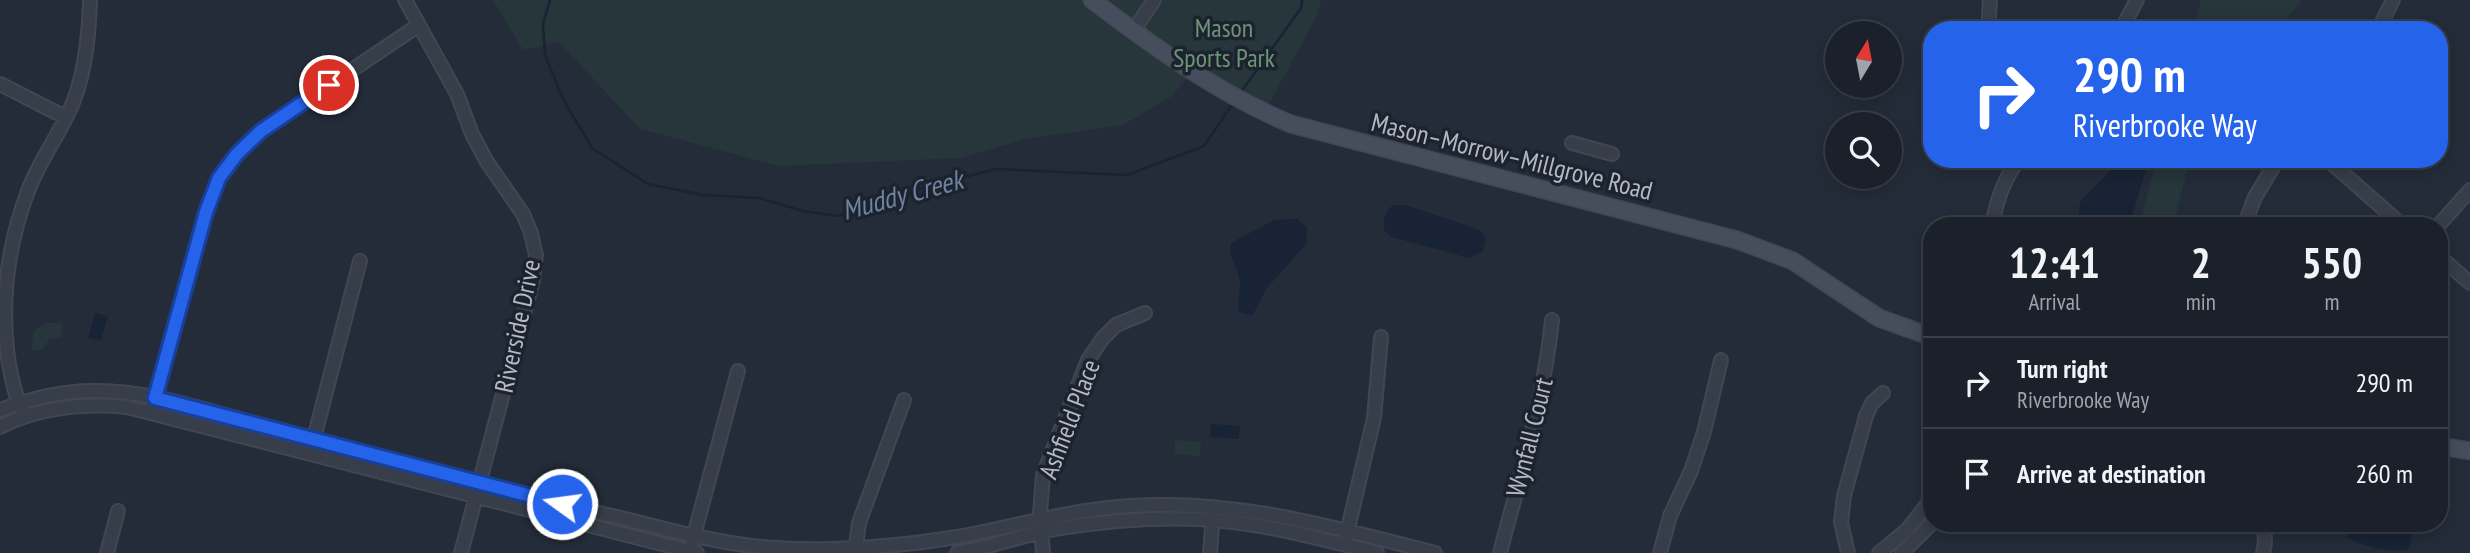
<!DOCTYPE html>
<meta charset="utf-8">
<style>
body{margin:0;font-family:"PT Sans Narrow",sans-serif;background:#282e37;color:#f1f3f6;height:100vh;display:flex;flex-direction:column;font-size:26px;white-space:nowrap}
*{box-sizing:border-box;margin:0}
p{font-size:23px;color:#a0a3a9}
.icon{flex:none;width:38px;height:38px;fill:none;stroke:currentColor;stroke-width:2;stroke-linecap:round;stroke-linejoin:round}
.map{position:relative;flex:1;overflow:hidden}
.side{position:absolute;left:1923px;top:217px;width:525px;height:315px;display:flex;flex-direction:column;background:#1b212b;border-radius:28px;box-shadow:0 4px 18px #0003,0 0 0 2px #393e47}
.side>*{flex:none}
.banner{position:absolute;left:1923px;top:21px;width:525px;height:147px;border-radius:28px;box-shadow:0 4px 18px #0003,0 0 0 2px #393e47;background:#2563eb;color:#fff;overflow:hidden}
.needle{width:46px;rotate:10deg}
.tools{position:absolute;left:1825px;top:21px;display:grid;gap:14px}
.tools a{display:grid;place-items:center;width:77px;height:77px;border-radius:50%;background:#1b212b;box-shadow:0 4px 18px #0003,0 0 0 2px #393e47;font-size:35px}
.pin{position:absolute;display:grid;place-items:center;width:60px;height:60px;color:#fff;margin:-30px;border:4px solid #fff;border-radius:50%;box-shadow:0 2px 7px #0007}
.me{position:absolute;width:77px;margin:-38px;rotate:284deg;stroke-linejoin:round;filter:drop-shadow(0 0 5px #0008)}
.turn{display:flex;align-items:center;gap:24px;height:147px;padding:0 35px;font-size:32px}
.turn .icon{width:91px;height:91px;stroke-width:2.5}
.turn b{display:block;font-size:49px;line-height:60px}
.eta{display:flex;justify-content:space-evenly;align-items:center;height:119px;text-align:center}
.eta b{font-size:42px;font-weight:700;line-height:49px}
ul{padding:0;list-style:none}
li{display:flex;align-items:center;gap:21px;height:91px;padding:0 35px;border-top:2px solid #393e47}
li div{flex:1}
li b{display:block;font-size:26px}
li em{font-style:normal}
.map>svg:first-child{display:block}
</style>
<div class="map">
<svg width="2470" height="553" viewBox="0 0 2470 553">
<rect width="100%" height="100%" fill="#242c39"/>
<path fill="#26363a" d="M 493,0 L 1321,0 L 1318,14 L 1264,113 L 1193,71 L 1172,96 L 1123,125 L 1026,139 L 961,158 L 779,166 L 640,129 L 559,42 L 523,50 Z
M 2201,0 L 2302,0 L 2279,30 L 2193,30 Z
M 2157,159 L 2190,159 L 2173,226 L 2139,226 Z
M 46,323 L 60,323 L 63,325 L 61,337 L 49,339 L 43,350 L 32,350 L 33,332 Z
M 1175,440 L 1201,442 L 1200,456 L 1174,454 Z"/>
<path fill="#182335" d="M 2121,159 L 2149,159 L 2129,226 L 2078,226 L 2080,202 Z
M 1393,205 L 1406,205 L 1480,230 L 1486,238 L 1483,251 L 1469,258 L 1392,237 L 1384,230 C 1383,219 1384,213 1393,205 Z
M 1297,219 L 1307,227 L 1306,244 L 1267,288 L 1252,316 L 1239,312 C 1237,302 1240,293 1240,283 C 1239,268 1228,261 1231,243 L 1274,220 Z
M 95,313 L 108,316 L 101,341 L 88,338 Z
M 1211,424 L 1240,426 L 1239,439 L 1210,437 Z
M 2347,523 L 2414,523 L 2409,549 C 2386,553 2369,547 2347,538 Z"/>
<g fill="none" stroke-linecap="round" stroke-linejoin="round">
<path stroke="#182335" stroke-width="2.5" d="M 550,0 L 543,24 L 545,55 L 563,99 L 592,148 L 648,184 L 703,195 L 759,198 L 803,211 L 838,216 L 925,187 L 996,169 L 1127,175 L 1204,146 L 1233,103
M 1241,92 L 1301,8 L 1302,0"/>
<g stroke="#414752" stroke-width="16">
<path id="street" d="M 405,0 L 457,94 L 472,134 L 487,162 L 523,214 L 531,233 L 536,255 L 533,280 L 461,553
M 1134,30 L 1154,0
M 1988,30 L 1990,0
M 2121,30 L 2137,0
M 2378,30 L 2393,0
M 0,84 L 65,117
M 1572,143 L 1612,154
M 2327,159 L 2403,226
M 1992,226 C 1996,203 2004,177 2020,159
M 2244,226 L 2255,197 L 2278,159
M 2438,226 L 2470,190
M 2440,257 L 2470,283
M 153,404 L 206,212 L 219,178 L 237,154 L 261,131 L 419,25
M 0,410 C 31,399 60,391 93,391 C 151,390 210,412 266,426 C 380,455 493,488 608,515 C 656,526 702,540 752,546 C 820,553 889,548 957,537 C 1014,527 1072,509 1131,506 C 1235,499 1334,527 1435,553
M 22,410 C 15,396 12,380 9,364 C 0,305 7,247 28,191 C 40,159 62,131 74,100 C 86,68 89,34 90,0
M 0,427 C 40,407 84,403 127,407 L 697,553
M 312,446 L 360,261
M 1346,537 L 1374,418 L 1381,337
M 692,543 L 738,371
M 107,553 L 118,511
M 855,553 L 859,523 L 904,400
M 957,553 C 992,547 1025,534 1060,528 C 1106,521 1153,517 1199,519 C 1259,522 1319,538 1377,553
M 1043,553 L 1040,513 L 1043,475 L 1088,360 L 1103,338 L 1116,325 L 1145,313
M 1210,553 L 1213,515
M 1500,553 C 1520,476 1544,399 1552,320
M 1660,553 L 1670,516 L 1691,471 L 1704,432 L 1721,360
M 1848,553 L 1841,522 L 1844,496 L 1866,416 L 1872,403 L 1883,393
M 1879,553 L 1907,530 L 1932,498
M 1902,553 L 1932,523
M 2263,553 L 2265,543 L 2264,523"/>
</g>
<g stroke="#414752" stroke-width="19">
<path id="secondary" d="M 1092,0 C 1154,47 1219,94 1291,124 L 1737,240 L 1793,261 L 1879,318 L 1932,337
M 2440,446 L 2470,451"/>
</g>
<use href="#street" stroke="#373e49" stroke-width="12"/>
<use href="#secondary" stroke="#464d5c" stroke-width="16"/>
</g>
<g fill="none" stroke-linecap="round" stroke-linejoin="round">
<g stroke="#184099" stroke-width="18">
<path id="route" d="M 329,85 L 261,131 L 237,154 L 219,178 L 206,212 L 155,398 L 562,504"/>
</g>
<use href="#route" stroke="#2563eb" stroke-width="12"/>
</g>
<g text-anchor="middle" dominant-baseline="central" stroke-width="7" stroke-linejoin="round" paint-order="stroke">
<g font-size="26" fill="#6c9477" stroke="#1d232e">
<text x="1224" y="27">Mason<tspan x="1224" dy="30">Sports Park</tspan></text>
</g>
<g font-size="26" fill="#b3b9c5" stroke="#1d232e">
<text transform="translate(1512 156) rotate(14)">Mason–Morrow–Millgrove Road</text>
<text transform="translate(517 326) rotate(-78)">Riverside Drive</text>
<text transform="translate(1069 419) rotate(-69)">Ashfield Place</text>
<text transform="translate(1529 437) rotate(-76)">Wynfall Court</text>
</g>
<g font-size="28" font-style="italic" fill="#6e82a1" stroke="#1d232e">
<text transform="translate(902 194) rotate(-15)">Muddy Creek</text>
</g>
</g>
</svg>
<div class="tools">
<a><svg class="needle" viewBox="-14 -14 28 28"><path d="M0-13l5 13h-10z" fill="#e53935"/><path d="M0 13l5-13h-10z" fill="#a0a3a9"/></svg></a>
<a><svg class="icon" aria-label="search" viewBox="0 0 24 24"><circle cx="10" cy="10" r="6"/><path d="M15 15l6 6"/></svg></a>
</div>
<div class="pin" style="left:329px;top:85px;background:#d93025"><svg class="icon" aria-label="arrive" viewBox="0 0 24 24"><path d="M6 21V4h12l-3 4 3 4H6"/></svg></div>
<svg class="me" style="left:562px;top:504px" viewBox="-20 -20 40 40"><circle r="17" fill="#2563eb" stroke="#fff" stroke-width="3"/><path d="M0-11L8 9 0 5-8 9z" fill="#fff"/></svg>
<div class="banner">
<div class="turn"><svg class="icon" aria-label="right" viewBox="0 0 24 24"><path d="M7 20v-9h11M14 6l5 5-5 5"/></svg><div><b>290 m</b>Riverbrooke Way</div></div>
</div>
<section class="side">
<div class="eta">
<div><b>12:41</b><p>Arrival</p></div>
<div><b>2</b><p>min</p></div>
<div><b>550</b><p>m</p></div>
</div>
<ul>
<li><svg class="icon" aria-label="right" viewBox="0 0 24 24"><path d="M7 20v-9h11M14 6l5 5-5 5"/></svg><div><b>Turn right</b><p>Riverbrooke Way</p></div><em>290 m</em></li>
<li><svg class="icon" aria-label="arrive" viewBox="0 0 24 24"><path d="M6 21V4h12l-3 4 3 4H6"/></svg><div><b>Arrive at destination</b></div><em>260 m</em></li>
</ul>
</section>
</div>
